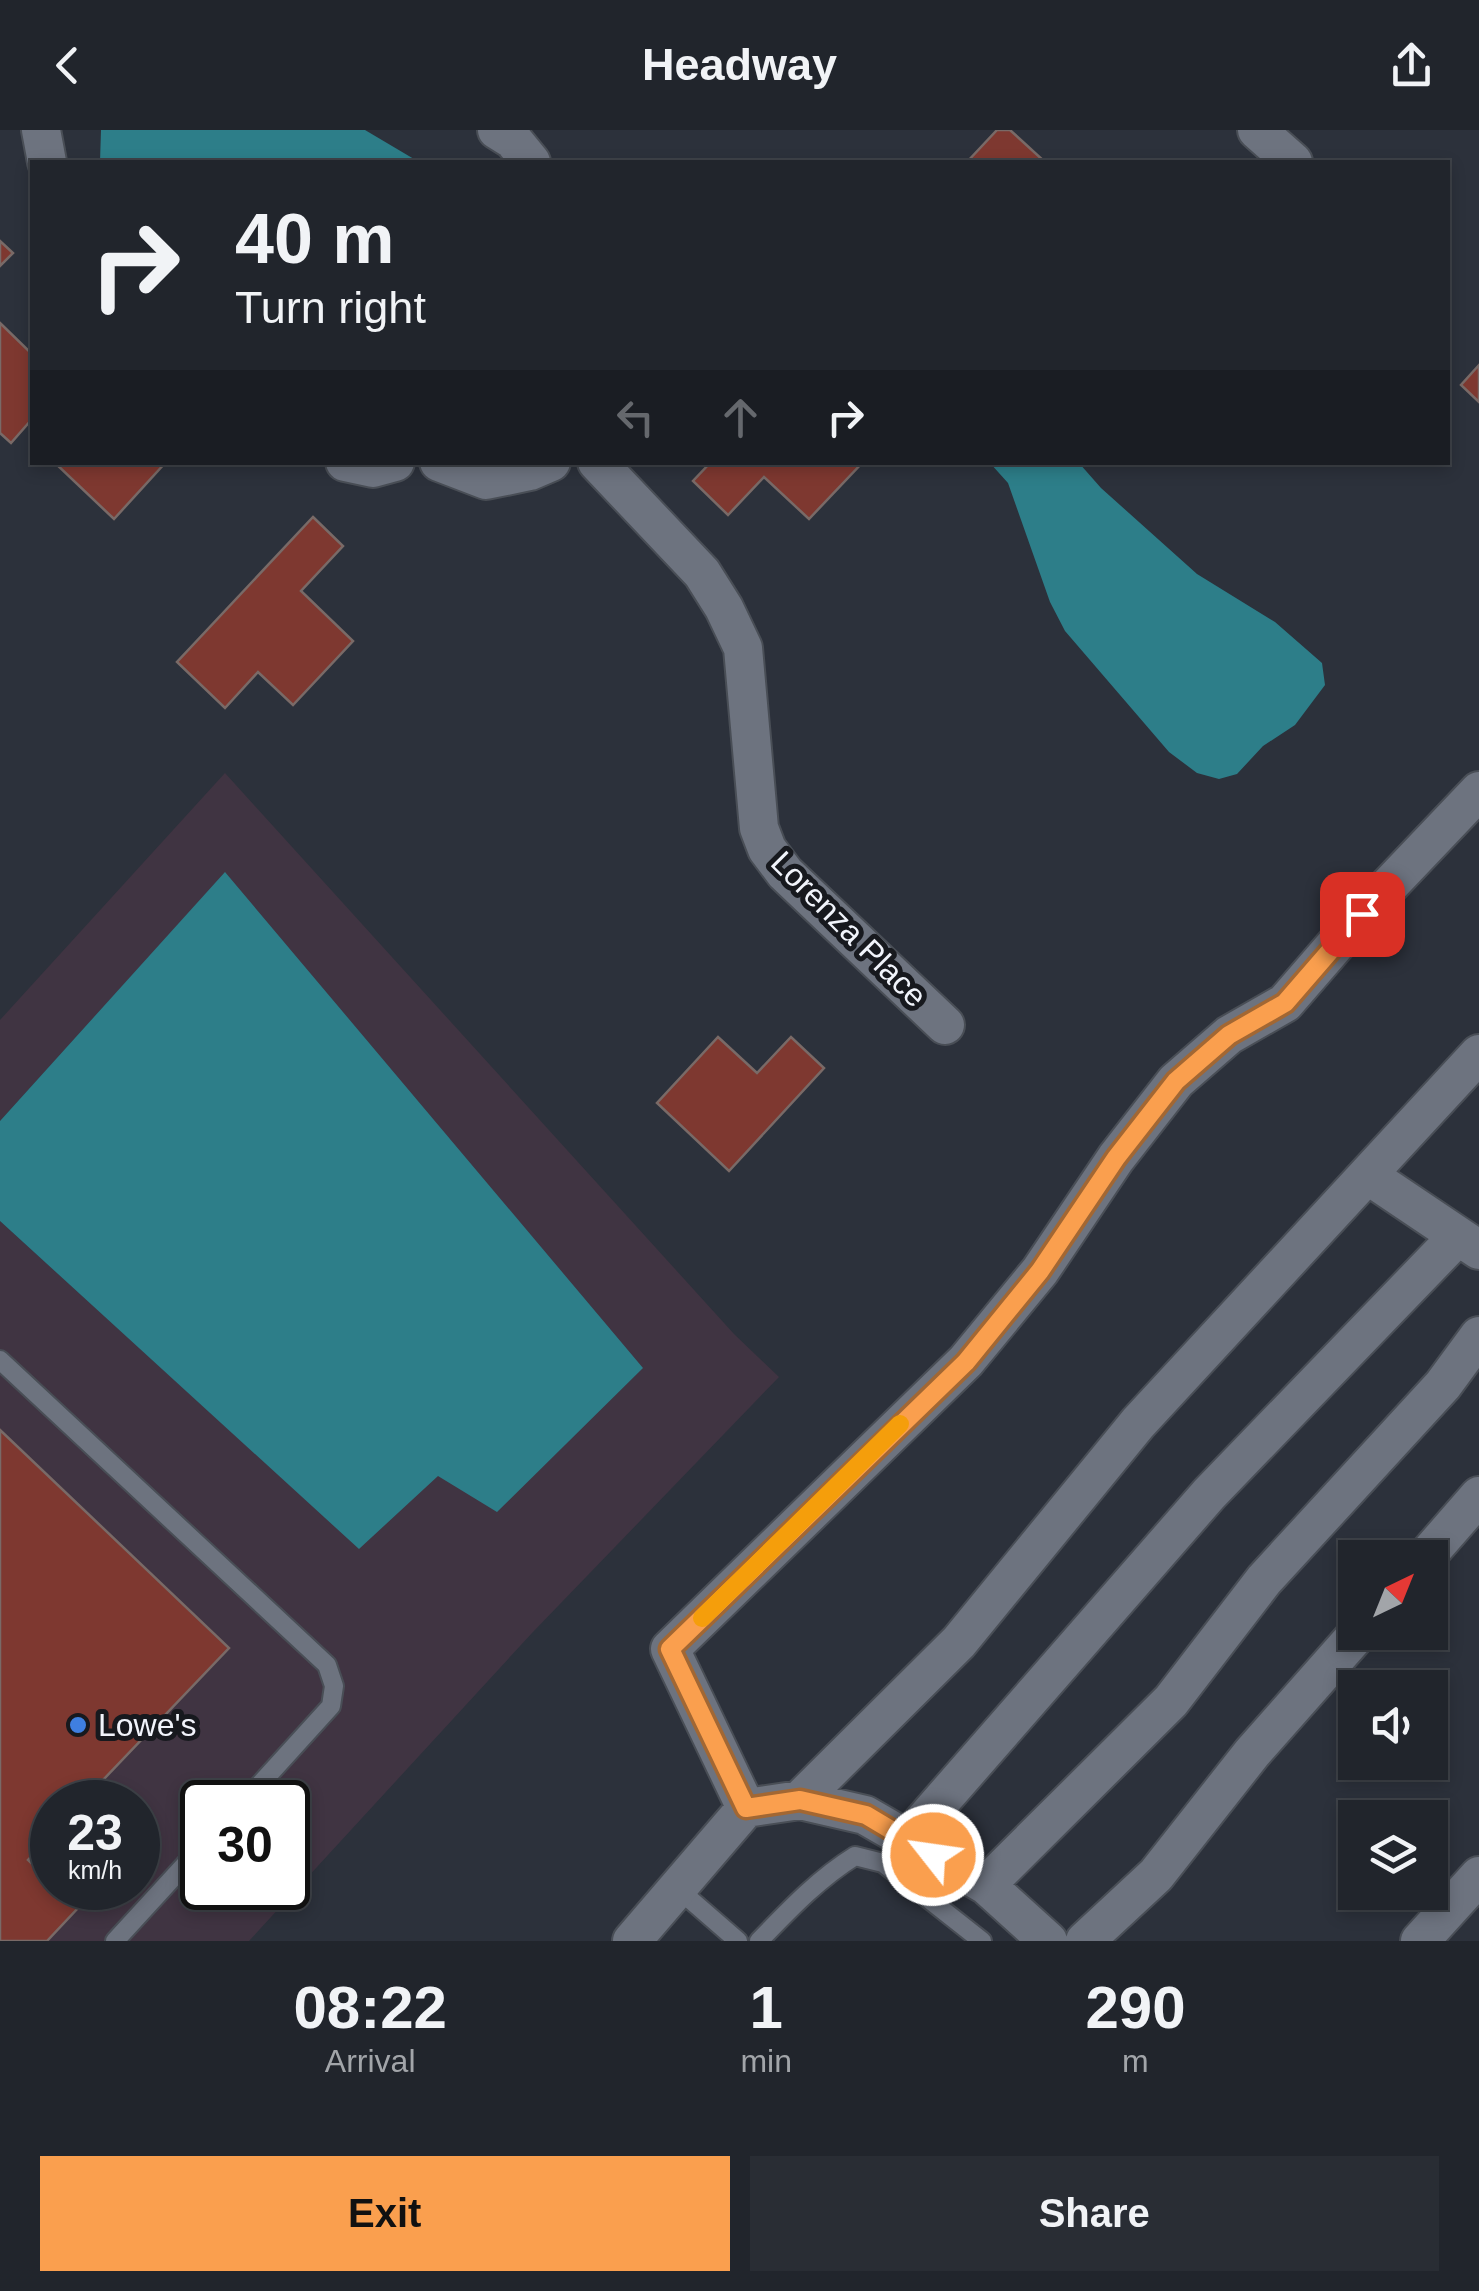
<!DOCTYPE html>
<style>
body{margin:0;font-family:Helvetica,sans-serif;background:#292d34;color:#f1f3f6;height:100vh;display:flex;flex-direction:column;font-size:38px;white-space:nowrap}
*{box-sizing:border-box;margin:0}
p{font-size:32px;color:#a2a5a9}
.icon{flex:none;width:55px;height:55px;fill:none;stroke:currentColor;stroke-width:2;stroke-linecap:round;stroke-linejoin:round}
.map{position:relative;height:1811px;overflow:hidden}
.sheet{display:flex;flex-direction:column;background:#21252c;flex:1}
.sheet>*{flex:none}
.banner{position:absolute;left:30px;top:30px;width:1420px;height:305px;border-radius:0px;box-shadow:0 5px 15px #0003,0 0 0 2px #3e4248;background:#21252c;color:#f1f3f6;overflow:hidden}
.needle{width:65px;rotate:43deg}
.fabs{position:absolute;left:1338px;top:1410px;display:grid;gap:20px}
.fabs a{display:grid;place-items:center;width:110px;height:110px;border-radius:0px;background:#21252c;box-shadow:0 5px 15px #0003,0 0 0 2px #3e4248;font-size:50px}
.speed{position:absolute;left:30px;top:1650px;display:flex;gap:20px;font-size:50px;font-weight:700;text-align:center}
.speed>*{display:grid;place-content:center;width:130px;height:130px;border-radius:50%;background:#21252c;box-shadow:0 5px 15px #0003,0 0 0 2px #3e4248;line-height:1}
.speed small{font-size:25px;font-weight:400}
.speed .limit{border:5px solid #111;border-radius:15px;background:#fff;color:#111}
.pin{position:absolute;display:grid;place-items:center;width:85px;height:85px;color:#fff;margin:-42px;border-radius:20px;box-shadow:0 5px 15px #0006}
.me{position:absolute;width:110px;margin:-55px;rotate:300deg;stroke-linejoin:round;filter:drop-shadow(0 0 8px #0008)}
.turn{display:flex;align-items:center;gap:35px;height:210px;padding:0 40px;font-size:45px}
.turn .icon{width:130px;height:130px;stroke-width:2.5}
.turn b{display:block;font-size:70px;line-height:85px}
.lanes{display:flex;align-items:center;height:95px;padding:0 40px;background:#0003;justify-content:center;gap:50px;direction:ltr}
.lanes .off{opacity:.35}
.eta{display:flex;justify-content:space-evenly;align-items:center;height:170px;text-align:center}
.eta b{font-size:60px;font-weight:700;line-height:70px}
.action{display:flex;gap:20px;margin-top:auto;padding:20px 40px}
.action a{flex:1;height:115px;border-radius:0px;background:#fa9f4e;color:#111;font-size:40px;font-weight:700;line-height:115px;text-align:center}
.action a+a{background:#292d34;color:#f1f3f6}
header{display:flex;justify-content:space-between;align-items:center;height:130px;padding:0 40px;background:#21252c;font-size:45px;font-weight:700}
.map>svg:first-child{display:block}
</style>
<header><svg class="icon" aria-label="back" viewBox="0 0 24 24"><path d="M15 5l-7 7 7 7"/></svg>Headway<svg class="icon" aria-label="share" viewBox="0 0 24 24"><path d="M12 15V3M7 8l5-5 5 5M5 13v7h14v-7"/></svg></header>
<div class="map">
<svg width="1479" height="1811" viewBox="0 0 1479 1811">
<rect width="100%" height="100%" fill="#2c313b"/>
<path fill="#403442" fill-rule="evenodd" d="M 225,643 L 734,1204 L 779,1247 L 532,1503 L 249,1811 L 0,1811 L 0,1091 L 359,1418 L 225,743 L 0,991 L 0,890 ZM 52,1672 L 138,1672 L 138,1758 L 52,1758 ZM 202,1672 L 288,1672 L 288,1758 L 202,1758 Z"/>
<path fill="#2d7e89" d="M 101,0 L 365,0 L 419,32 L 100,32 Z
M 990,333 L 1079,333 L 1101,358 L 1197,444 L 1275,492 L 1322,533 L 1325,555 L 1295,595 L 1263,616 L 1237,644 L 1219,649 L 1197,643 L 1169,622 L 1065,501 L 1050,472 L 1008,353 Z
M 225,742 L 643,1238 L 497,1382 L 438,1346 L 359,1419 L 0,1091 L 0,991 Z"/>
<path fill="#7e3830" stroke="#796a67" stroke-width="2.5" d="M 997,0 L 1010,0 L 1045,32 L 967,32 Z
M 0,111 L 13,123 L 0,136 Z
M 0,193 L 32,224 L 32,289 L 11,313 L 0,303 Z
M 1479,235 L 1479,272 L 1461,255 Z
M 54,332 L 166,332 L 114,389 Z
M 711,332 L 863,332 L 809,389 L 764,347 L 728,385 L 693,351 Z
M 313,387 L 343,416 L 301,461 L 353,511 L 293,575 L 258,542 L 225,578 L 177,532 Z
M 718,907 L 757,943 L 791,907 L 824,938 L 729,1041 L 657,973 Z
M 0,1300 L 229,1518 L 82,1672 L 52,1672 L 52,1704 L 28,1730 L 52,1753 L 52,1758 L 57,1758 L 78,1778 L 47,1811 L 0,1811 Z"/>
<g fill="none" stroke-linecap="round" stroke-linejoin="round">
<g stroke="#494e56" stroke-width="22">
<path id="service" d="M 0,1230 L 327,1535 L 334,1556 L 331,1576 L 244,1672
M 677,1758 L 738,1811
M 115,1811 L 202,1716
M 759,1811 C 789,1780 818,1749 855,1726 L 883,1733 L 982,1811"/>
</g>
<g stroke="#494e56" stroke-width="42">
<path id="minor" d="M 41,0 L 47,32
M 497,0 L 513,10 L 531,32
M 1257,0 L 1293,32
M 345,332 L 373,338 L 395,332
M 439,332 L 486,350 L 530,341 L 551,332
M 597,332 L 702,443 L 724,478 L 743,518 L 759,698 L 767,719 L 785,743 L 945,895
M 1369,1046 L 1479,1120
M 1425,1428 L 1479,1366
M 800,1670 L 959,1512 L 1138,1293 L 1479,924
M 746,1678 L 670,1519 L 966,1231 L 1040,1141 L 1116,1028 L 1176,951 L 1229,905 L 1285,873 L 1362,784 L 1479,661
M 907,1710 L 1209,1364 L 1458,1106
M 986,1755 L 1048,1811
M 632,1811 L 746,1678 L 800,1670 L 865,1685 L 986,1755 L 1171,1571 L 1264,1450 L 1443,1255 L 1479,1206
M 1085,1811 L 1156,1745 L 1252,1623 L 1359,1502
M 1420,1811 L 1479,1746"/>
</g>
<use href="#service" stroke="#6d737f" stroke-width="18"/>
<use href="#minor" stroke="#6d737f" stroke-width="38"/>
</g>
<g fill="none" stroke-linecap="round" stroke-linejoin="round">
<g stroke="#a26733" stroke-width="25">
<path id="route" d="M 933,1725 L 866,1685 L 800,1670 L 746,1678 L 670,1519 L 966,1232 L 1040,1141 L 1116,1028 L 1176,951 L 1229,905 L 1285,873 L 1362,784"/>
</g>
<use href="#route" stroke="#fa9f4e" stroke-width="18"/>
<path stroke="#f59e0b" stroke-width="18" d="M 702,1488 L 900,1294"/>
</g>
<circle fill="#3f7fe0" stroke="#17191e" stroke-width="4" cx="78" cy="1595" r="10"/>
<g text-anchor="middle" dominant-baseline="central" stroke-width="10" stroke-linejoin="round" paint-order="stroke">
<g font-size="32" fill="#f1f4fb" stroke="#17191e">
<text transform="translate(849 799) rotate(45)">Lorenza Place</text>
</g>
<g font-size="32" fill="#f1f4fb" stroke="#17191e" text-anchor="start">
<text x="98" y="1595">Lowe's</text>
</g>
</g>
</svg>
<div class="fabs">
<a><svg class="needle" viewBox="-14 -14 28 28"><path d="M0-13l5 13h-10z" fill="#e53935"/><path d="M0 13l5-13h-10z" fill="#a2a5a9"/></svg></a>
<a><svg class="icon" aria-label="sound" viewBox="0 0 24 24"><path d="M4 9h4l5-4v14l-5-4H4zM17 9q2 3 0 6"/></svg></a>
<a><svg class="icon" aria-label="layers" viewBox="0 0 24 24"><path d="M12 4l9 5-9 5-9-5zM3 14l9 5 9-5"/></svg></a>
</div>
<div class="speed"><div>23<small>km/h</small></div><div class="limit">30</div></div>
<div class="pin" style="left:1362px;top:784px;background:#d93025"><svg class="icon" aria-label="arrive" viewBox="0 0 24 24"><path d="M6 21V4h12l-3 4 3 4H6"/></svg></div>
<svg class="me" style="left:933px;top:1725px" viewBox="-20 -20 40 40"><circle r="17" fill="#fa9f4e" stroke="#fff" stroke-width="3"/><path d="M0-11L8 9 0 5-8 9z" fill="#fff"/></svg>
<div class="banner">
<div class="turn"><svg class="icon" aria-label="right" viewBox="0 0 24 24"><path d="M7 20v-9h11M14 6l5 5-5 5"/></svg><div><b>40 m</b>Turn right</div></div>
<div class="lanes"><svg class="icon off" aria-label="left" viewBox="0 0 24 24"><path d="M17 20v-9H6M10 6l-5 5 5 5"/></svg><svg class="icon off" aria-label="ahead" viewBox="0 0 24 24"><path d="M12 20V5M6 11l6-6 6 6"/></svg><svg class="icon" aria-label="right" viewBox="0 0 24 24"><path d="M7 20v-9h11M14 6l5 5-5 5"/></svg></div>
</div>
</div>
<section class="sheet">
<div class="eta">
<div><b>08:22</b><p>Arrival</p></div>
<div><b>1</b><p>min</p></div>
<div><b>290</b><p>m</p></div>
</div>
<div class="action"><a>Exit</a><a>Share</a></div>
</section>
